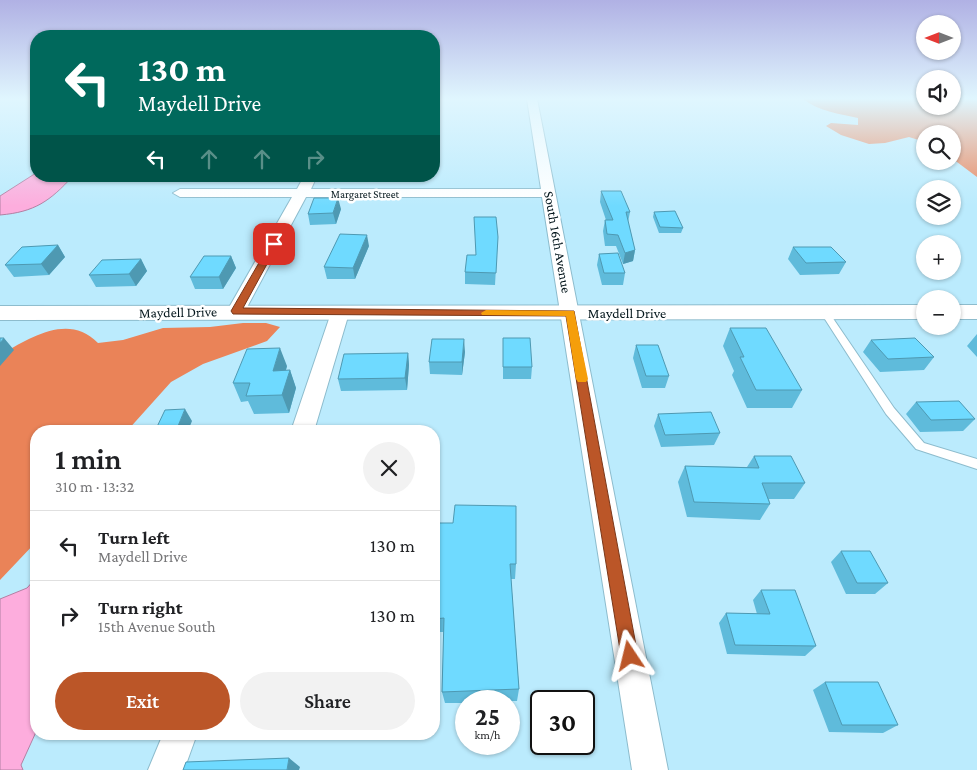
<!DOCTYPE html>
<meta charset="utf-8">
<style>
body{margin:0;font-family:"Crimson Pro",serif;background:#f2f2f2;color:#202124;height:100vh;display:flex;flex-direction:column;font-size:19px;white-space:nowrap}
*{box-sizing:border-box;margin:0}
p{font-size:16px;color:#757577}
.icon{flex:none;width:28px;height:28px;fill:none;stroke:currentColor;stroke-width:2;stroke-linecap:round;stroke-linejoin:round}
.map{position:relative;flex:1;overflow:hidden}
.sheet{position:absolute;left:30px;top:425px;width:410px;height:315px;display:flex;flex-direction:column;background:#fff;border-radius:20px;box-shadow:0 1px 4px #0004}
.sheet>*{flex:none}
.banner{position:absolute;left:30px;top:30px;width:410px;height:152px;border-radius:20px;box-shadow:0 1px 4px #0004;background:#00695c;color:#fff;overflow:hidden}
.needle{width:32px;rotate:270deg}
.fabs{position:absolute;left:916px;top:15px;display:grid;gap:10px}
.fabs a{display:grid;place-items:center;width:45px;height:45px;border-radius:50%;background:#fff;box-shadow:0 1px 4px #0004;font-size:25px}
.speed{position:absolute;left:455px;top:690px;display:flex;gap:10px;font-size:25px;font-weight:700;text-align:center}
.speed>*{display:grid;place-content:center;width:65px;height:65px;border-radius:50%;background:#fff;box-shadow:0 1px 4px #0004;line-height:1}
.speed small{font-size:12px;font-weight:400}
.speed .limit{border:2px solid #111;border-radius:8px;background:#fff;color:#111}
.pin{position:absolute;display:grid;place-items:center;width:42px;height:42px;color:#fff;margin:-21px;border-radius:10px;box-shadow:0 2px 8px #0006}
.me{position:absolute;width:55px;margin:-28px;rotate:350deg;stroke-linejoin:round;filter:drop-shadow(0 0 4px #0008)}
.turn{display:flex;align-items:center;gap:18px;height:105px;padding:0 25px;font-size:22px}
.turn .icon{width:65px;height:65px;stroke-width:2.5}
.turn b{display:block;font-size:35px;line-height:42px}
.lanes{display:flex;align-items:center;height:48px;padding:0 25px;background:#0003;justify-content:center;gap:25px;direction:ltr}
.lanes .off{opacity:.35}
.round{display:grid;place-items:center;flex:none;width:52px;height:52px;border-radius:26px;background:#f2f2f2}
.headline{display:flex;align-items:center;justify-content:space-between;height:85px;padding:0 25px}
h1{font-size:30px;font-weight:600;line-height:38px}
.primary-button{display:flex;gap:10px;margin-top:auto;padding:10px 25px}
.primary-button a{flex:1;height:58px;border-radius:30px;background:#bb5628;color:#fff;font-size:20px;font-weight:600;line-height:58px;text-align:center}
.primary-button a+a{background:#f2f2f2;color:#202124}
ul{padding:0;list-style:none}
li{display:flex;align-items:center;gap:15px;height:70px;padding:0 25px;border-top:1px solid #e0e0e0}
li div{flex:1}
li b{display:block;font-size:19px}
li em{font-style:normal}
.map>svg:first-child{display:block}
</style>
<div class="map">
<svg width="977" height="770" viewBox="0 0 977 770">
<rect width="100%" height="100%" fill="#bbebfd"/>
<path fill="#ea8358" d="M 803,99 L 925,99 L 925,106 L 952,106 L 953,99 L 977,99 L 977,177 L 953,159 L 952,134 L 925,134 L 925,142 L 909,137 L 885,143 L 869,144 L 841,135 L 826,126 L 831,123 L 858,125 L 858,118 C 840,114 818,111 803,99 Z
M 243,323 L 266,323 L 280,327 L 267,341 L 203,364 L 171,382 L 127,431 L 36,431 L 36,542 L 0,580 L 0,357 L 3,353 C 32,337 69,313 98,343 L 123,340 L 163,328 L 210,327 Z"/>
<path fill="#fdaddd" stroke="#b280a3" d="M 36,173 L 36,176 L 73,176 C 50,201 35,212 0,215 L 0,196 Z
M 36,578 L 36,732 L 21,765 L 23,770 L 0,770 L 0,599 L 27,588 Z"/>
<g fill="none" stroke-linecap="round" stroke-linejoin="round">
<g stroke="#8dbccd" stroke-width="2">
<path id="service" d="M 825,310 L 828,311 L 894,408 L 924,443 L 977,459 L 977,469 L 916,449 L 886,414 L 821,313 Z"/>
</g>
<g stroke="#8dbccd" stroke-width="2">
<path id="minor" d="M 527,99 L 537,99 L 668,770 L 632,770 L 542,197 L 306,197 L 245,311 L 242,315 L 236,317 L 230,315 L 227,311 L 292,197 L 180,197 L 173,193 L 180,189 L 297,189 L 304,176 L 317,176 L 311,189 L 541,189 Z
M 340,307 L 347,309 L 349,313 L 314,431 L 291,431 L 331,313 L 333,309 Z
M 163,734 L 197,734 L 184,770 L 148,770 Z"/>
</g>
<g stroke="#8dbccd" stroke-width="2">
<path id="tertiary" d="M 925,305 L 925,319 L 0,320 L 0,306 Z
M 952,305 L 977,305 L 977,319 L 952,319 Z"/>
</g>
<use href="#service" fill="#fff" fill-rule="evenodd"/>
<use href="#minor" fill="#fff" fill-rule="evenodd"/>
<use href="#tertiary" fill="#fff" fill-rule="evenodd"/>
</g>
<path fill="#5fbbdb" d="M 202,176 L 280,176 L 277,181 L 204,181 Z
M 601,191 L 630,212 L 628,222 L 635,250 L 633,261 L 623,264 L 616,246 L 605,246 L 603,231 L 605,220 L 606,220 L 600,202 Z
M 341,209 L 336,224 L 310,225 L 308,214 Z
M 654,212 L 683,228 L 681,233 L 659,233 L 653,217 Z
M 58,245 L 65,257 L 49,275 L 14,277 L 5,265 Z
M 369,246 L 355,279 L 327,279 L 324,267 Z
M 793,247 L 846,262 L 839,274 L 800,275 L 788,259 Z
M 497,249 L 495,285 L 465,284 L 465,272 L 476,255 Z
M 599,254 L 625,273 L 623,285 L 602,285 L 597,265 Z
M 231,256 L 236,268 L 223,289 L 195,289 L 190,277 Z
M 141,259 L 147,271 L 136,286 L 96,287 L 89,275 Z
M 730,328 L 802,390 L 792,408 L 747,408 L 732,375 L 734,371 L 723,346 Z
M 977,334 L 977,357 L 967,346 Z
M 503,338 L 532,367 L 531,379 L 503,379 Z
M 871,340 L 934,357 L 924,370 L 880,372 L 863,352 Z
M 636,345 L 669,376 L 665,388 L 642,388 L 633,358 Z
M 465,352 L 462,375 L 430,374 L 429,362 Z
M 408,353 L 409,365 L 407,390 L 341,391 L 338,379 Z
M 287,366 L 286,370 L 290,370 L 296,388 L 289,413 L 254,414 L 248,401 L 241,402 L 233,383 Z
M 916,402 L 975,419 L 963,431 L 920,432 L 906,414 Z
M 658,414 L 720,433 L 714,445 L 661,447 L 654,426 Z
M 754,456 L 805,483 L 794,499 L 769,499 L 770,504 L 760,520 L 687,517 L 678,482 L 685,466 L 747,467 Z
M 434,523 L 516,564 L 515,579 L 511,579 L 519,689 L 517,701 L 466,701 L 466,703 L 445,703 L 442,692 L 444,632 L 434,632 Z
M 841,551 L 888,583 L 875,594 L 846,594 L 831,562 Z
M 761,590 L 816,646 L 805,656 L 727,654 L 719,623 L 726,613 L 757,614 L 753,600 Z
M 825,682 L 898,725 L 883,733 L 829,732 L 813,690 Z"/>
<path fill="#4e99b2" d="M 276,176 L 280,176 L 277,181 Z
M 338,198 L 341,209 L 336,224 L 333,213 Z
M 367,235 L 369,246 L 355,279 L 353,268 Z
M 58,245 L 65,257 L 49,275 L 41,264 Z
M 635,250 L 633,261 L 623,264 L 625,253 Z
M 231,256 L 236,268 L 223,289 L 219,277 Z
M 141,259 L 147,271 L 136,286 L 129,274 Z
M 4,338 L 14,350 L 0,366 L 0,343 Z
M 464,339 L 465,352 L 462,375 L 462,362 Z
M 280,348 L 287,366 L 280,389 L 273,371 Z
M 408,353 L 409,365 L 407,390 L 405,378 Z
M 290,370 L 296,388 L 289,413 L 282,395 Z
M 185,409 L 192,421 L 188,431 L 176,431 Z
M 289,758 L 300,767 L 299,770 L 287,770 Z"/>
<path fill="#6fdaff" stroke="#4e99b2" d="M 601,191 L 621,191 L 630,212 L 626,212 L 635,250 L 625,253 L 618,235 L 607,234 L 605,220 L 613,220 Z
M 314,198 L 338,198 L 333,213 L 308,214 Z
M 675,211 L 683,228 L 660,227 L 654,212 Z
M 474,217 L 496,217 L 498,237 L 496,273 L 465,272 L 467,255 L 476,255 Z
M 340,234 L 367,235 L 353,268 L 324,267 Z
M 58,245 L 41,264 L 5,265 L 22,247 Z
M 793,247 L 831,247 L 846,262 L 806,263 Z
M 618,253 L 625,273 L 604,273 L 599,254 Z
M 204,256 L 231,256 L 219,277 L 190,277 Z
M 141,259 L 129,274 L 89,275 L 102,260 Z
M 730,328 L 766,328 L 802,390 L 756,390 L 740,357 L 744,357 Z
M 0,338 L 4,338 L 0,343 Z
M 503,338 L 530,338 L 532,367 L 503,367 Z
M 915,338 L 934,357 L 888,359 L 871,340 Z
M 432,339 L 464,339 L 462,362 L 429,362 Z
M 636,345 L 658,345 L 669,376 L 646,376 Z
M 280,348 L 273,371 L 290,370 L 282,395 L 246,396 L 250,383 L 233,383 L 247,349 Z
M 408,353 L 405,378 L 338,379 L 344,354 Z
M 959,401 L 975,419 L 931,420 L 916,402 Z
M 185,409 L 176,431 L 155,431 L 165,410 Z
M 711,412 L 720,433 L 665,435 L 658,414 Z
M 754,456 L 791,456 L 805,483 L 762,483 L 770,504 L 694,502 L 685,466 L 759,468 Z
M 455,505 L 516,506 L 516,564 L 510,564 L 519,689 L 442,692 L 444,618 L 434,619 L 434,523 L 453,523 Z
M 841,551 L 870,551 L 888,583 L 857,583 Z
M 761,590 L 795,590 L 816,646 L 735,645 L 726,613 L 770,614 Z
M 825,682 L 878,682 L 898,725 L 842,725 Z
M 289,758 L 287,770 L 183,770 L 186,762 Z"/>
<linearGradient id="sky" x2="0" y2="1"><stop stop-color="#b0b1e4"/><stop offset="0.48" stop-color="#e0f6fe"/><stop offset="1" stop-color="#e0f6fe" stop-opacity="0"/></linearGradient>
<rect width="977" height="206" fill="url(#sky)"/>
<path fill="#bb5628" stroke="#7a381a" d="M 271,242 L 278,244 L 243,308 L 574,311 L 638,656 L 636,662 L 630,664 L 624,662 L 621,656 L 566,316 L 233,314 L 231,311 Z"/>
<path fill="#f59e0b" d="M 486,310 L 574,311 L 588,379 L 586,382 L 578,382 L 576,379 L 566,316 L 482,315 L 481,313 Z"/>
<g text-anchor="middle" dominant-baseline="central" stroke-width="5" stroke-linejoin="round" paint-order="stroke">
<g font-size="11" fill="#04161c" stroke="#fff">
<text x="365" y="194">Margaret Street</text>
</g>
<g font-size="14" fill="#04161c" stroke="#fff">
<text transform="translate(558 242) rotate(80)">South 16th Avenue</text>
<text transform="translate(178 312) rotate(-1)">Maydell Drive</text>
<text x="627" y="313">Maydell Drive</text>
</g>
</g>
</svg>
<div class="fabs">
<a><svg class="needle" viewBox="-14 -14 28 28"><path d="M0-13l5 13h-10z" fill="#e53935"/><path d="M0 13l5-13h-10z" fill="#757577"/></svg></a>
<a><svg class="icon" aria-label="sound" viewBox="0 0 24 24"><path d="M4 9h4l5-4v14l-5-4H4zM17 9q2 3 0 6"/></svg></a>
<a><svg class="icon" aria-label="search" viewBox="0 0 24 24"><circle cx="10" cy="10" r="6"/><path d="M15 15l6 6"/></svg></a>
<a><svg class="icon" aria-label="layers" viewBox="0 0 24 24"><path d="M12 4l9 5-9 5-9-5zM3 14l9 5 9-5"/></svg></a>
<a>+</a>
<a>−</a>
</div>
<div class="speed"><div>25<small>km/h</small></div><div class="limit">30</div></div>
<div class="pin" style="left:274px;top:244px;background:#d93025"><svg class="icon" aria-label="arrive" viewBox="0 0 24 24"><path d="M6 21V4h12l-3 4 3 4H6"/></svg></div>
<svg class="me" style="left:630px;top:656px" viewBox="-20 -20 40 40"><path d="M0-17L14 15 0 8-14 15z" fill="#bb5628" stroke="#fff" stroke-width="4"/></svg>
<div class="banner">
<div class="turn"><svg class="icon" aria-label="left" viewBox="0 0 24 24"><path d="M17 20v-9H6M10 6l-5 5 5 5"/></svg><div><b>130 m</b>Maydell Drive</div></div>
<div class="lanes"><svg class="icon" aria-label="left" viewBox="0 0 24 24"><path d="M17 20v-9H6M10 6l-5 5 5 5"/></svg><svg class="icon off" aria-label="ahead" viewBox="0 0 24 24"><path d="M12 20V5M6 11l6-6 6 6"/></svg><svg class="icon off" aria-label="ahead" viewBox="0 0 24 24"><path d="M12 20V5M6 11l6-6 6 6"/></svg><svg class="icon off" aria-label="right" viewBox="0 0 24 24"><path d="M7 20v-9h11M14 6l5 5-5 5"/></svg></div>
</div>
<section class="sheet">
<div class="headline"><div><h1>1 min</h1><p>310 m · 13:32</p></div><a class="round"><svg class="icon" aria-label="close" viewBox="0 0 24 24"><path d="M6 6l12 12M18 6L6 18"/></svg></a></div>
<ul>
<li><svg class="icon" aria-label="left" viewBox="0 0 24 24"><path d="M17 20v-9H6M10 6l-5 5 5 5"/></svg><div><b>Turn left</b><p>Maydell Drive</p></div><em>130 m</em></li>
<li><svg class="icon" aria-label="right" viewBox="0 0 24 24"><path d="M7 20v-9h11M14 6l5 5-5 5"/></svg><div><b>Turn right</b><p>15th Avenue South</p></div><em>130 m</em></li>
</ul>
<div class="primary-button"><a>Exit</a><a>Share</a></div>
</section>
</div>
